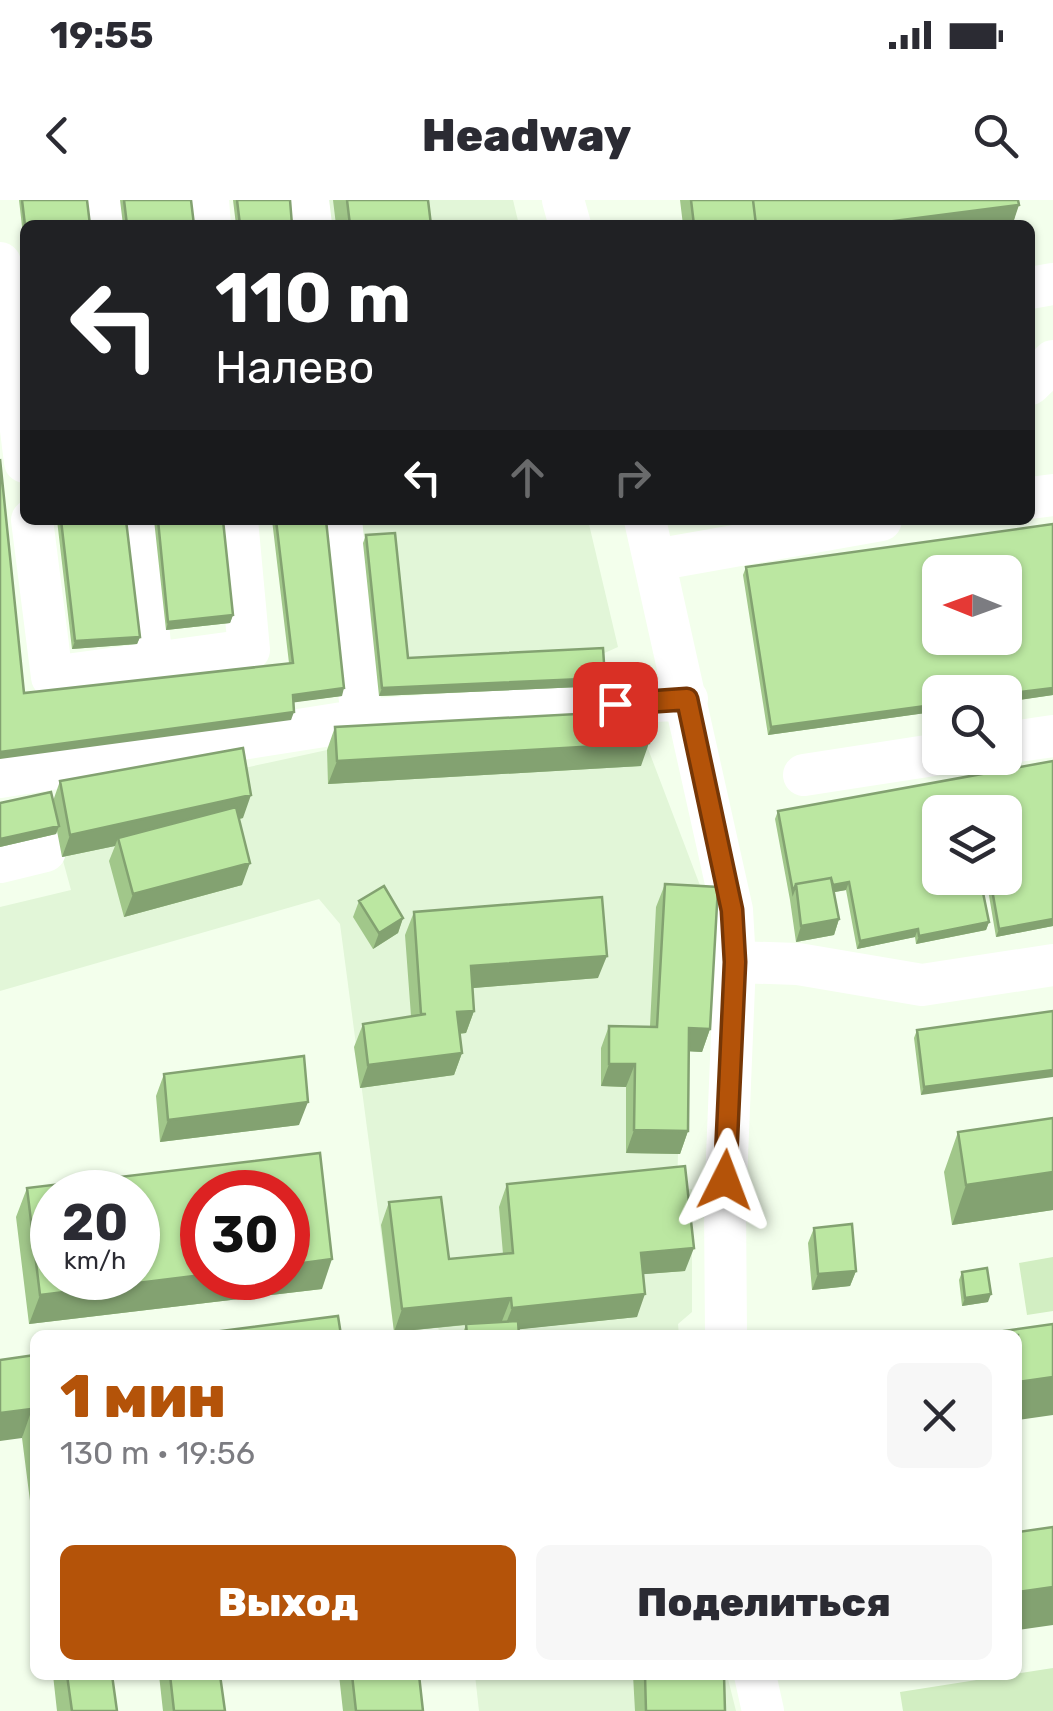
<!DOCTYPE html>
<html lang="ru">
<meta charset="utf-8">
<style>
body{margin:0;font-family:Rubik,sans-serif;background:#f7f7f7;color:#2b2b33;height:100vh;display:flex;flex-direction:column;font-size:38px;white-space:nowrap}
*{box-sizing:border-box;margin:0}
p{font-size:32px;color:#7c7c81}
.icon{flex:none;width:55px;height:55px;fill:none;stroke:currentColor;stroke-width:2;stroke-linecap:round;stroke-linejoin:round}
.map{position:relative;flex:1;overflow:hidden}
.sheet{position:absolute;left:30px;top:1130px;width:992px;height:350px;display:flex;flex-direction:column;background:#fff;border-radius:15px;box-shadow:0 2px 8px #0004}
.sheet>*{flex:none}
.banner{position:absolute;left:20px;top:20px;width:1015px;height:305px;border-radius:15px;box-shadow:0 2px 8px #0004;background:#202124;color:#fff;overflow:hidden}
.needle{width:65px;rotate:271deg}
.buttons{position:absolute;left:922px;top:355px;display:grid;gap:20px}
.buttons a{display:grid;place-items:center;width:100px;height:100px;border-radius:15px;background:#fff;box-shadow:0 2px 8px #0004;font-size:50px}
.speed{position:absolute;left:30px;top:970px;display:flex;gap:20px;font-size:50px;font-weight:700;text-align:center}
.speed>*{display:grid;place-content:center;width:130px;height:130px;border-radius:50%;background:#fff;box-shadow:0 2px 8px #0004;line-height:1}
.speed small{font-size:25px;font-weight:400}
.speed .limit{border:15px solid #d22;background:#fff;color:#111}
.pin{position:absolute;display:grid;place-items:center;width:85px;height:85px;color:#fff;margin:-42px;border-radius:20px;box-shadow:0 5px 15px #0006}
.me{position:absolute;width:110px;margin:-55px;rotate:3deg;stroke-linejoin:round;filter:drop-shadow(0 0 8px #0008)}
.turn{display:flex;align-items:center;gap:35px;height:210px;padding:0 30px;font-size:45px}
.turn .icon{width:130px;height:130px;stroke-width:2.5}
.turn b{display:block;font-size:70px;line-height:85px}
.lanes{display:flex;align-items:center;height:95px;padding:0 30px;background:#0003;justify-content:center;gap:50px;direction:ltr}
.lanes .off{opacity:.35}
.round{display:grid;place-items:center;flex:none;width:105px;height:105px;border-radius:15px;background:#f7f7f7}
.summary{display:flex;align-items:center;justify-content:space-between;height:170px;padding:0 30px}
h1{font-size:60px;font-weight:800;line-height:75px;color:#b45309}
.primary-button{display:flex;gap:20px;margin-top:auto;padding:20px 30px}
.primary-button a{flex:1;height:115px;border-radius:15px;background:#b45309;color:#fff;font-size:40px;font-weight:800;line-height:115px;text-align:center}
.primary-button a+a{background:#f7f7f7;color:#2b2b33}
.status{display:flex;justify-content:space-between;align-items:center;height:70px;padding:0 50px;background:#fff;direction:ltr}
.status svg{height:28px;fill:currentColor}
header{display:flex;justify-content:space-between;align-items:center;height:130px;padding:0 30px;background:#fff;font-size:45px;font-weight:800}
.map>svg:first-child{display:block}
</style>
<div class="status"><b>19:55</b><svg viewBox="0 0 49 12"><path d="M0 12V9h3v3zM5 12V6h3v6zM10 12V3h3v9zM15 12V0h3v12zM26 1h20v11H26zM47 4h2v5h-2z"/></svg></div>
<header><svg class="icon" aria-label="back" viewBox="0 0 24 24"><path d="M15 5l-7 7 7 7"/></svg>Headway<svg class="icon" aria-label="search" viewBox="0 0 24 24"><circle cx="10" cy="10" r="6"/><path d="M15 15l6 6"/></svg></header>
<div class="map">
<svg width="1053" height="1511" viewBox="0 0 1053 1511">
<rect width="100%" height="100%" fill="#f3ffec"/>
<path fill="#e2f6d8" d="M 325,0 L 513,0 L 519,25 L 328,25 Z
M 361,320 L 588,320 L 618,447 L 600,455 L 405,466 L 363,343 Z
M 642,533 L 709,709 L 681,852 L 677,988 L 692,989 L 692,1112 L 678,1124 L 679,1135 L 440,1135 L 438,1127 L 394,1132 L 340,724 L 319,699 L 0,791 L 0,707 L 71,690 L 62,657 L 235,570 L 327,550 Z
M 475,1475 L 727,1475 L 736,1511 L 479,1511 Z"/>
<path fill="#d2eec2" d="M 1053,1057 L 1053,1111 L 1027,1115 L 1019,1063 Z
M 1053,1468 L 1053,1511 L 903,1511 L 900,1492 Z"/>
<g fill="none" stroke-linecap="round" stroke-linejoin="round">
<path stroke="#fff" stroke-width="42" d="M 103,0 L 105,25
M 208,0 L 210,25
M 308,0 L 311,25
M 563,0 L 570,25
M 0,63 L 25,262
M 1030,88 L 1053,84
M 1030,184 L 1053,161
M 1030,298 L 1053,295
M 32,320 L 52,477 L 249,450 L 237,320
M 137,320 L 152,463
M 341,320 L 362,520
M 645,320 L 732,710 L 735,762 L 725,1005 L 726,1135
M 655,360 L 881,320
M 1005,543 L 1053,536
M 804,575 L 940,554
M 0,577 L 362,520 L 687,499
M 0,662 L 45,651
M 735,762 L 798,764 L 922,785 L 1053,765
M 755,1475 L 763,1511"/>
</g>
<path fill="#a1c78a" d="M 19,0 L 87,0 L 25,25 L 25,53 Z
M 120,0 L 191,0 L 194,25 L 123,25 Z
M 233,0 L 290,0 L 292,25 L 236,25 Z
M 333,0 L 428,0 L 431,25 L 336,25 Z
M 680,0 L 1018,0 L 1014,20 L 978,25 L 683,25 Z
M 57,320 L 126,320 L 140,437 L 137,444 L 72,449 Z
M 154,320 L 223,320 L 233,415 L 230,423 L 166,430 Z
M 272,320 L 326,320 L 342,496 L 293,502 L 291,520 L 24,493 L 289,463 Z
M 1053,324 L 1053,495 L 768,535 L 743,375 L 746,367 Z
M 366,335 L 408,458 L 602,486 L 379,496 L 363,343 Z
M 335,527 L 641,566 L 328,584 L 327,550 Z
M 1053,561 L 1053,726 L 996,737 L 986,678 L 1005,678 L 1005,612 L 940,612 L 989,722 L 986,730 L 916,744 L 915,737 L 857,749 L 846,690 L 834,692 L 839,719 L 834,735 L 796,742 L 790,700 L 775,619 L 778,611 Z
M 60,581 L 243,618 L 239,619 L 242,685 L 124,717 L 109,661 L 115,646 L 62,657 L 57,631 L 56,634 L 0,647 L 0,603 L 53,601 Z
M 665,684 L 710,829 L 702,852 L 689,851 L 688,931 L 680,954 L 626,953 L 626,887 L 601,886 L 601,848 L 609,826 L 650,826 L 656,707 Z
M 359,701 L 403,718 L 398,733 L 373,749 L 353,717 Z
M 414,712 L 598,778 L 472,788 L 474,811 L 466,833 L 460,834 L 462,853 L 454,875 L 360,888 L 354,847 L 363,824 L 411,816 L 405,735 Z
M 1053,811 L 921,895 L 914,838 L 917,830 Z
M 164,874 L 299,925 L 160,942 L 156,896 Z
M 1053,918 L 1053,1010 L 952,1025 L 944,972 L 958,932 Z
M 507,984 L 685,1071 L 643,1074 L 637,1117 L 519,1129 L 519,1135 L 462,1135 L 466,1125 L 394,1132 L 381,1025 L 389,1002 L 449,1059 L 503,1054 L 499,1007 Z
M 27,988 L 322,1089 L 29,1124 L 16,1017 Z
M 814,1028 L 856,1071 L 850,1086 L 812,1090 L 808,1043 Z
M 962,1072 L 988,1102 L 962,1106 L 959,1080 Z
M 35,1155 L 35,1340 L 22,1238 Z
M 53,1475 L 112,1475 L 117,1511 L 57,1511 Z
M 159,1475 L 220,1475 L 225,1511 L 163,1511 Z
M 339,1475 L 419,1475 L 423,1511 L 343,1511 Z
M 633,1475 L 724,1475 L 725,1511 L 635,1511 Z"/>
<path fill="#83a271" d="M 1019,5 L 1014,20 L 978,25 L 863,25 Z
M 233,415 L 230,423 L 166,430 L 168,422 Z
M 140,437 L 137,444 L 72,449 L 75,441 Z
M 605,478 L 602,486 L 379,496 L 382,488 Z
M 344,488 L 342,496 L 290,503 L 293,495 Z
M 1053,488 L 1053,495 L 1005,502 L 1005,494 Z
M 940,504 L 940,511 L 768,535 L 771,527 Z
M 294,512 L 291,520 L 0,559 L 0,552 Z
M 649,543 L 641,566 L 328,584 L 337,561 Z
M 251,595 L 243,618 L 119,645 L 118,638 L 115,646 L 62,657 L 70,635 Z
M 59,626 L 56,634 L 0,647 L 0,639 Z
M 250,663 L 242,685 L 124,717 L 133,694 Z
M 849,682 L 846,690 L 798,699 L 797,691 Z
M 403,718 L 398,733 L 373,749 L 379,733 Z
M 839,719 L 834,735 L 796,742 L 801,726 Z
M 1053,719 L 1053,726 L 996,737 L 999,729 Z
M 989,722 L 986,730 L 916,744 L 919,736 Z
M 918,729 L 915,737 L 857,749 L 860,741 Z
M 607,756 L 598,778 L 462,789 L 471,766 Z
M 474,811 L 466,833 L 449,834 L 457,812 Z
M 689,828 L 710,829 L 702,852 L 681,851 Z
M 462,853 L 454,875 L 360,888 L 368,865 Z
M 609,864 L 635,864 L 626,887 L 601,886 Z
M 1053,870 L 1053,877 L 921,895 L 924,887 Z
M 308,902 L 299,925 L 160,942 L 168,920 Z
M 634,930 L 688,931 L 680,954 L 626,953 Z
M 1053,972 L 1053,1010 L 952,1025 L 966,985 Z
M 694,1048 L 685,1071 L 633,1075 L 641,1053 Z
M 332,1059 L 322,1089 L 29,1124 L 40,1095 L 202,1075 L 202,1078 L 288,1078 L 288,1065 Z
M 856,1071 L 850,1086 L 812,1090 L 818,1074 Z
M 645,1094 L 637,1117 L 503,1131 L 512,1108 Z
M 991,1094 L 988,1102 L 962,1106 L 965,1098 Z
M 511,1098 L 502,1121 L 394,1132 L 402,1109 Z
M 1053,1177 L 1053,1215 L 1018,1220 L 1018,1182 Z
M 32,1209 L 22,1238 L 0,1241 L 0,1213 Z
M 1053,1387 L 1053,1425 L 1018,1430 L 1018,1392 Z"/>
<path fill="#bbe7a1" stroke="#83a271" stroke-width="2.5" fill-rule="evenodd" d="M 22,0 L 87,0 L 90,25 L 25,25 Z
M 124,0 L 191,0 L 194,25 L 127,25 Z
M 237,0 L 290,0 L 292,25 L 240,25 Z
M 347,0 L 428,0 L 431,25 L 350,25 Z
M 691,0 L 753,0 L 756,25 L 694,25 Z
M 753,0 L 1018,0 L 1019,5 L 863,25 L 756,25 Z
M 0,259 L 24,493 L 293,463 L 276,320 L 326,320 L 344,488 L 293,495 L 294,512 L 0,552 Z
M 61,320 L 126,320 L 140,437 L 75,441 Z
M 158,320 L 223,320 L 233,415 L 168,422 Z
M 1053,324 L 1053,488 L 1005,494 L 1005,492 L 940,492 L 940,504 L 771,527 L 746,367 ZM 940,372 L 1005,372 L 1005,438 L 940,438 Z
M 395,333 L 408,458 L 603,448 L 605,478 L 382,488 L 366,335 Z
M 650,510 L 649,543 L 337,561 L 335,527 Z
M 243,548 L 251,595 L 70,635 L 60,581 Z
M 1053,561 L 1053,719 L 999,729 L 990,678 L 1005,678 L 1005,612 L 940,612 L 940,678 L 980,678 L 989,722 L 919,736 L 918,729 L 860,741 L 849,682 L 833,685 L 831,678 L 796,684 L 793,692 L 778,611 Z
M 51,592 L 59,626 L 0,639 L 0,603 Z
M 236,607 L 250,663 L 133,694 L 118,638 Z
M 831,678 L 839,719 L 801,726 L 796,684 Z
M 665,684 L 718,687 L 710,829 L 689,828 L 688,931 L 634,930 L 635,864 L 609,864 L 609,826 L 657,827 Z
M 384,686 L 403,718 L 379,733 L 359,701 Z
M 602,697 L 607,756 L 471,766 L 474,811 L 457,812 L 462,853 L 368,865 L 363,824 L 426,814 L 421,814 L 414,712 Z
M 1053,811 L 1053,870 L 924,887 L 917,830 Z
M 304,856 L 308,902 L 168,920 L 164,874 Z
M 1053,918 L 1053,972 L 966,985 L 958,932 Z
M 320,953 L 332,1059 L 288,1065 L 288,992 L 202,992 L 202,1075 L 40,1095 L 27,988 ZM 52,992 L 138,992 L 138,1078 L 52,1078 Z
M 685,966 L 694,1048 L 641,1053 L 645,1094 L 512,1108 L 511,1098 L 402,1109 L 389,1002 L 441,997 L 449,1059 L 513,1053 L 507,984 Z
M 852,1024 L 856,1071 L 818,1074 L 814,1028 Z
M 987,1068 L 991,1094 L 965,1098 L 962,1072 Z
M 338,1116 L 341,1135 L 190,1135 Z
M 518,1121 L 519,1135 L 467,1135 L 466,1124 Z
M 1053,1124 L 1053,1177 L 1018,1182 L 1018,1135 L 976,1135 Z
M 35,1155 L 35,1230 L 32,1209 L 0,1213 L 0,1160 Z
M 1053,1327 L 1053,1387 L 1018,1392 L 1018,1332 Z
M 67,1475 L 112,1475 L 117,1511 L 72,1511 Z
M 170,1475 L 220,1475 L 225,1511 L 174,1511 Z
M 352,1475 L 419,1475 L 423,1511 L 356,1511 Z
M 645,1475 L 724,1475 L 725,1511 L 646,1511 Z"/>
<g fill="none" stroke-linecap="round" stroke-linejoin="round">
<g stroke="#753606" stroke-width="25">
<path id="route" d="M 615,504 L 687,499 L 732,710 L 735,762 L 725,980"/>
</g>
<use href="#route" stroke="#b45309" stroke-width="18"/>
</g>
</svg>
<div class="buttons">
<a><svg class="needle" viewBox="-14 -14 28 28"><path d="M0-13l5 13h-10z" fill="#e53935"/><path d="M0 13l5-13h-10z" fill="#7c7c81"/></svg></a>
<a><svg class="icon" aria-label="search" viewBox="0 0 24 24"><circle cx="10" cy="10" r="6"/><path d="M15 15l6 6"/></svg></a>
<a><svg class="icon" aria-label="layers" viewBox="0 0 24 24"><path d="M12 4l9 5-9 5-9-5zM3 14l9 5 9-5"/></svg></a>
</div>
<div class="speed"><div>20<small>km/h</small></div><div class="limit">30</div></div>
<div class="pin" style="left:615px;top:504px;background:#d93025"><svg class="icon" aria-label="arrive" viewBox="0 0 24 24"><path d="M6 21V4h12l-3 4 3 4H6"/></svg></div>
<svg class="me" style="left:725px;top:980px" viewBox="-20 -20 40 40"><path d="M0-17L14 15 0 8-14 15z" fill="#b45309" stroke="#fff" stroke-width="4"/></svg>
<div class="banner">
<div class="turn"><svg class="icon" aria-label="left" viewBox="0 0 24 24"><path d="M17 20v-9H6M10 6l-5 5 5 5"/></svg><div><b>110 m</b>Налево</div></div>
<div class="lanes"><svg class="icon" aria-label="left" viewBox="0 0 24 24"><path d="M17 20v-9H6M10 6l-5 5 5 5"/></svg><svg class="icon off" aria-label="ahead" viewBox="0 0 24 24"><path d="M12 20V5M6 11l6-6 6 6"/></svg><svg class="icon off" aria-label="right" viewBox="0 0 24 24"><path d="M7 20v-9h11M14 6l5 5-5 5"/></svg></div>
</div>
<section class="sheet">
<div class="summary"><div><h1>1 мин</h1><p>130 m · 19:56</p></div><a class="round"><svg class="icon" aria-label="close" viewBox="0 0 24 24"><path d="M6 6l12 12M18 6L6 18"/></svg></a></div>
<div class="primary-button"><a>Выход</a><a>Поделиться</a></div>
</section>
</div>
